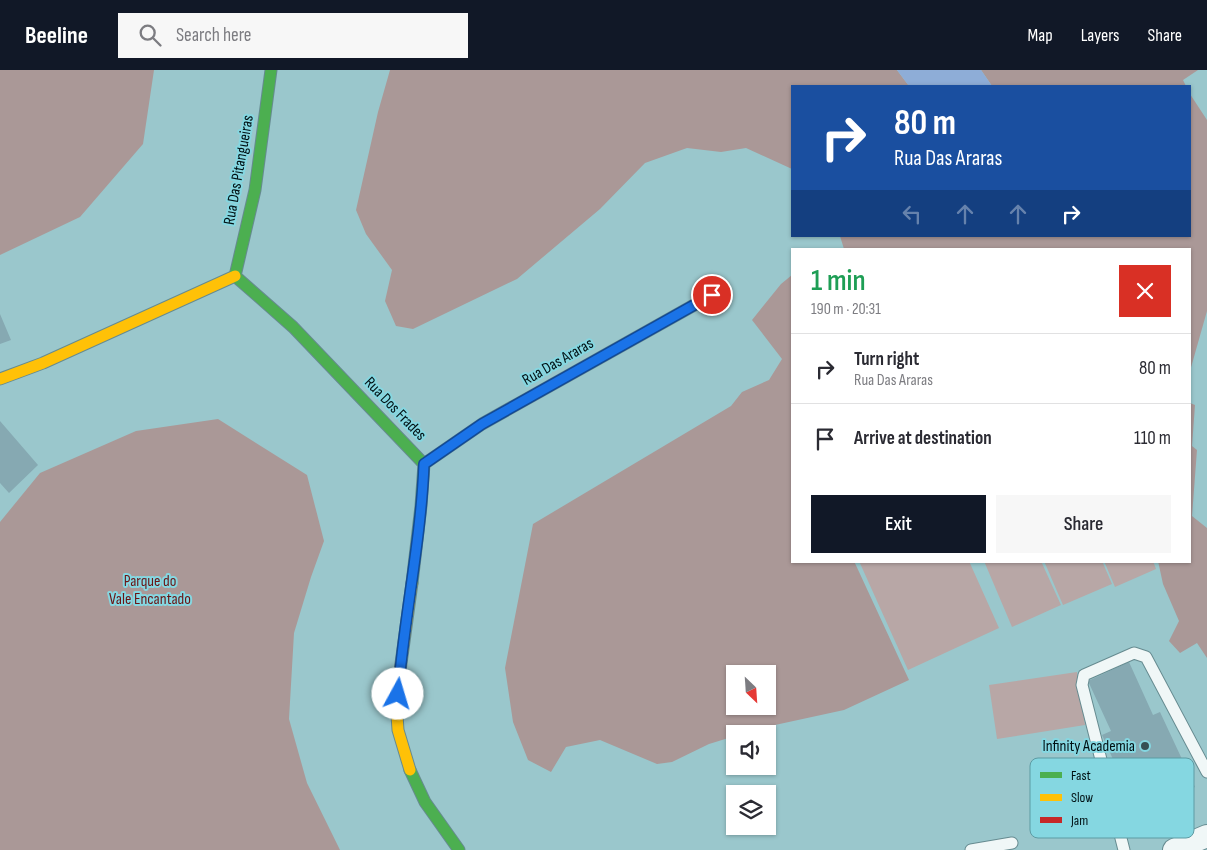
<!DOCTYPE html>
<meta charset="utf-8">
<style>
body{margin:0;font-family:"Sofia Sans Condensed",sans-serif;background:#f7f7f7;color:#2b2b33;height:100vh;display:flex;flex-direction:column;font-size:19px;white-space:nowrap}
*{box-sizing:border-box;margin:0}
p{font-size:16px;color:#7c7c81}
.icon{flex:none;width:28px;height:28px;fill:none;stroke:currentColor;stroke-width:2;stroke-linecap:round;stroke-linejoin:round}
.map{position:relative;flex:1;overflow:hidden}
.sheet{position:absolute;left:791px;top:178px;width:400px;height:315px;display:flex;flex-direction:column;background:#fff;border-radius:0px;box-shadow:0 1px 4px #0004}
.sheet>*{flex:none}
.hud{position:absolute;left:791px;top:15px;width:400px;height:152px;border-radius:0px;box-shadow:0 1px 4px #0004;background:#1a4fa0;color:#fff;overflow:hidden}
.needle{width:32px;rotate:155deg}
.buttons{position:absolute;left:726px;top:595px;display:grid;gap:10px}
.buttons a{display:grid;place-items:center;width:50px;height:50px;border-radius:0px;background:#fff;box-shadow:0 1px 4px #0004;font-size:25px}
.pin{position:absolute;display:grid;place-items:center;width:42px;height:42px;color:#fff;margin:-21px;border:2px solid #fff;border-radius:50%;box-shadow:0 1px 5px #0007}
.me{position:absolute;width:55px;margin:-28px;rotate:6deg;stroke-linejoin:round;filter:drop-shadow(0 0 4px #0008)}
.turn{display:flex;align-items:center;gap:18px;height:105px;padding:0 20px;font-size:22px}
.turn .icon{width:65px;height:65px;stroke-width:2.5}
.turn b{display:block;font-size:35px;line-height:42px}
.lanes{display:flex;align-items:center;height:48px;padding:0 20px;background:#0003;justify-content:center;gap:25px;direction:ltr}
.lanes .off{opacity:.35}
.round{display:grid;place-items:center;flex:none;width:52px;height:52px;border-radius:0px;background:#f7f7f7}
.summary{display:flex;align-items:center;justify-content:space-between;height:85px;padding:0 20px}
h1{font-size:30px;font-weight:600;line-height:38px;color:#1e9e55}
.cta{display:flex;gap:10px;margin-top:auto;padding:10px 20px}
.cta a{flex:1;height:58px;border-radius:0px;background:#111827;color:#fff;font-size:20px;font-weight:600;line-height:58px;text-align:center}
.cta a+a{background:#f7f7f7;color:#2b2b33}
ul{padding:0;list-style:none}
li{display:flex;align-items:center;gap:15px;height:70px;padding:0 20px;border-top:1px solid #e1e1e2}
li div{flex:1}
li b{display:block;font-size:19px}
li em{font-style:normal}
header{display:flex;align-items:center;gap:30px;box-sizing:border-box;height:70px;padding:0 25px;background:#111827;color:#fff}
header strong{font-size:24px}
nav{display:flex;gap:28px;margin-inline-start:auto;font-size:18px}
.search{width:350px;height:45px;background:#f7f7f7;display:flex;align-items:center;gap:12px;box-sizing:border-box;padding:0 18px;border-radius:0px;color:#7c7c81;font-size:19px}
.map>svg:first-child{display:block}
</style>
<header>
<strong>Beeline</strong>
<div class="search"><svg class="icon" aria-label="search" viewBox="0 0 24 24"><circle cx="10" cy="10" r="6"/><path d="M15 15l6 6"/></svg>Search here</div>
<nav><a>Map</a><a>Layers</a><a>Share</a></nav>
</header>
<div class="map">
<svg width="1207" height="780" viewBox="0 0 1207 780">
<rect width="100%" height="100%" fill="#9ac7cc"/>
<path fill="#b8a7a6" d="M 859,491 L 969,491 L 999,558 L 908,600 Z
M 984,491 L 1041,491 L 1061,535 L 1012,557 Z
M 1044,491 L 1102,491 L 1112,514 L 1063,535 Z
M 1104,491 L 1153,491 L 1156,499 L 1115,517 Z
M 1077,602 L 1085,655 L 997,669 L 989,615 Z"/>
<path fill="#aa9897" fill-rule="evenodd" d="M 0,0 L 154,0 L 143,74 L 80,147 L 0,185 Z
M 390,0 L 897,0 L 909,16 L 792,16 L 792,99 L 746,78 L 721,82 L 687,78 L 645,93 L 600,139 L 517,209 L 413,259 L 396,256 L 385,231 L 392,200 L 366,164 L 356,140 L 378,42 Z
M 981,0 L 1198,0 L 1183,10 L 1186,16 L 992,16 Z
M 1190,24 L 1207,50 L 1207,241 L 1190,301 L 1190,179 L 844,179 L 840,166 L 1190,166 Z
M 792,205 L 792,491 L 854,491 L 909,610 L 844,640 L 775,655 L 743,664 L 735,664 L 735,666 L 709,674 L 672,692 L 657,694 L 600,670 L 566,677 L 551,702 L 528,690 L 513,652 L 505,598 L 533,454 L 731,336 L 742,322 L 769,310 L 782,289 L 752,250 L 781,214 ZM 735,604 L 768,604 L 768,636 L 735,636 Z
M 1190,333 L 1195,335 L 1192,376 L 1197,380 L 1192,446 L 1207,458 L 1207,588 L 1197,573 L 1180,583 L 1169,571 L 1179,551 L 1163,514 L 1158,491 L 1190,491 Z
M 218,349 L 307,405 L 324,471 L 311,507 L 294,563 L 289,649 L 307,713 L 340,780 L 0,780 L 0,452 L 40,403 L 136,361 Z"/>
<path fill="#8eadd7" d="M 897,0 L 981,0 L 992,16 L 909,16 Z"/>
<path fill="#86a9b2" d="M 0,244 L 11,270 L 0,274 Z
M 0,351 L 38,395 L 9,423 L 0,413 Z
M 1129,592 L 1153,645 L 1160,642 L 1195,717 L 1178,725 L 1178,727 L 1168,734 L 1159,735 L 1155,731 L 1136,740 L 1102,665 L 1111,661 L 1088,611 Z"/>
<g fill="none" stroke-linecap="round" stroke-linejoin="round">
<g stroke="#668b90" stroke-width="13">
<path id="lane" d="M 971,780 L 1012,773
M 1124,780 L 1082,615 L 1084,605 L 1134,583 L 1146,587 L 1207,702"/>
</g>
<g stroke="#668b90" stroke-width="24">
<path id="street" d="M 1174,780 L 1207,766"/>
</g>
<g stroke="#668b90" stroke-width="13">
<path id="fast" d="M 235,206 L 293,257 L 424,394 L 421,436 L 412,513
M 235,206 L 255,120 L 271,0
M 410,700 L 425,732 L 459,780"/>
</g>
<g stroke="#668b90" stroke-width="13">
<path id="slow" d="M 0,309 L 43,293 L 235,206
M 410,700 L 398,660 L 396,630 L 412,513"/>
</g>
<g stroke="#668b90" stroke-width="13">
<path id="jam" d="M 424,394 L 482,354 L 712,225"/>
</g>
<use href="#lane" stroke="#f0f7f7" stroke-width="11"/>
<use href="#street" stroke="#f0f7f7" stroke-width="22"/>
<use href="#fast" stroke="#4caf50" stroke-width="11"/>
<use href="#slow" stroke="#ffc107" stroke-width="11"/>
<use href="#jam" stroke="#c62828" stroke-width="11"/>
</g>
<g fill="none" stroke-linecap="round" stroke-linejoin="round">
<g stroke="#114b97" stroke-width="12">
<path id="route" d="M 398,624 C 404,547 421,471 424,394 L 482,354 L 712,225"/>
</g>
<use href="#route" stroke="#1a73e8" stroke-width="9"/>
</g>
<circle fill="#365054" stroke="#85d7e1" stroke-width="2" cx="1145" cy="676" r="5"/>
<g text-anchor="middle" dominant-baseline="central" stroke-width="4" stroke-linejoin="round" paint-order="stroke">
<g font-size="16" fill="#001013" stroke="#85d7e1">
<text transform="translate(239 100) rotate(-80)">Rua Das Pitangueiras</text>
<text transform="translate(558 292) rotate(-30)">Rua Das Araras</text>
<text transform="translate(395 339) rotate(46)">Rua Dos Frades</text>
</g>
<g font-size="16" fill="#6a1414" stroke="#85d7e1">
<text x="150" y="511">Parque do<tspan x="150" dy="18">Vale Encantado</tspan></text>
</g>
<g font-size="16" fill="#001013" stroke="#85d7e1" text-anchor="end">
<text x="1135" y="676">Infinity Academia</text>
</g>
</g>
<rect x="1030" y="688" width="164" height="80" rx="8" fill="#85d7e1" stroke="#5d9ba3" stroke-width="1"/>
<rect x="1040" y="702" width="22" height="6" fill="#4caf50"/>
<rect x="1040" y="724" width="22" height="7" fill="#ffc107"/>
<rect x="1040" y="747" width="22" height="6" fill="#c62828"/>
<g font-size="14" fill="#001013">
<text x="1071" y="710">Fast</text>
<text x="1071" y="732">Slow</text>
<text x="1071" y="755">Jam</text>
</g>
</svg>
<div class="buttons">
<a><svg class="needle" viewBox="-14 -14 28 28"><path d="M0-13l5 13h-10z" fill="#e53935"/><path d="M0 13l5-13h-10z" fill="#7c7c81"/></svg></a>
<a><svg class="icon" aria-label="sound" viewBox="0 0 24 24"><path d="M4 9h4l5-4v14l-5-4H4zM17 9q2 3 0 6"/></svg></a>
<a><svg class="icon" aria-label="layers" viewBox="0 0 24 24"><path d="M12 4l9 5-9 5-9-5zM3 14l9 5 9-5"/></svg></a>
</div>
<div class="pin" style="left:712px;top:225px;background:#d93025"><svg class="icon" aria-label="arrive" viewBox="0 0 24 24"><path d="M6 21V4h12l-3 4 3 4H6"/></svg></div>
<svg class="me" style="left:398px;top:624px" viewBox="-20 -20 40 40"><circle r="19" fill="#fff"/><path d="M0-13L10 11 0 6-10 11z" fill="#1a73e8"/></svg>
<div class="hud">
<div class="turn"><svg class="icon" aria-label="right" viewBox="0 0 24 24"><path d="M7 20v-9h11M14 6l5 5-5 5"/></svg><div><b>80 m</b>Rua Das Araras</div></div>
<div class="lanes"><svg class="icon off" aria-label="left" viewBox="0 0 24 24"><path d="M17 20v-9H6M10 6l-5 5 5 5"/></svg><svg class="icon off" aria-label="ahead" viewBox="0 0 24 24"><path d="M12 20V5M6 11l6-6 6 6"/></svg><svg class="icon off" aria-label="ahead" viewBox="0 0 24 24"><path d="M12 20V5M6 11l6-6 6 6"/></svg><svg class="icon" aria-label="right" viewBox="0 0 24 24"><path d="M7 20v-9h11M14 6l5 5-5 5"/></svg></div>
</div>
<section class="sheet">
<div class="summary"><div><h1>1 min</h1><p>190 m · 20:31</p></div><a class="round" style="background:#d93025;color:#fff"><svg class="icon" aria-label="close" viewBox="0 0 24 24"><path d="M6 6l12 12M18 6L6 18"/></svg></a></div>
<ul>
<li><svg class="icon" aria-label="right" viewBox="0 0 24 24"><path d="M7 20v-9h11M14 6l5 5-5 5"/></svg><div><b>Turn right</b><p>Rua Das Araras</p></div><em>80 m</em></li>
<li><svg class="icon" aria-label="arrive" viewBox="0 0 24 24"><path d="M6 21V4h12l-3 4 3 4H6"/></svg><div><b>Arrive at destination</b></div><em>110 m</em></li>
</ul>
<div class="cta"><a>Exit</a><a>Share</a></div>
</section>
</div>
